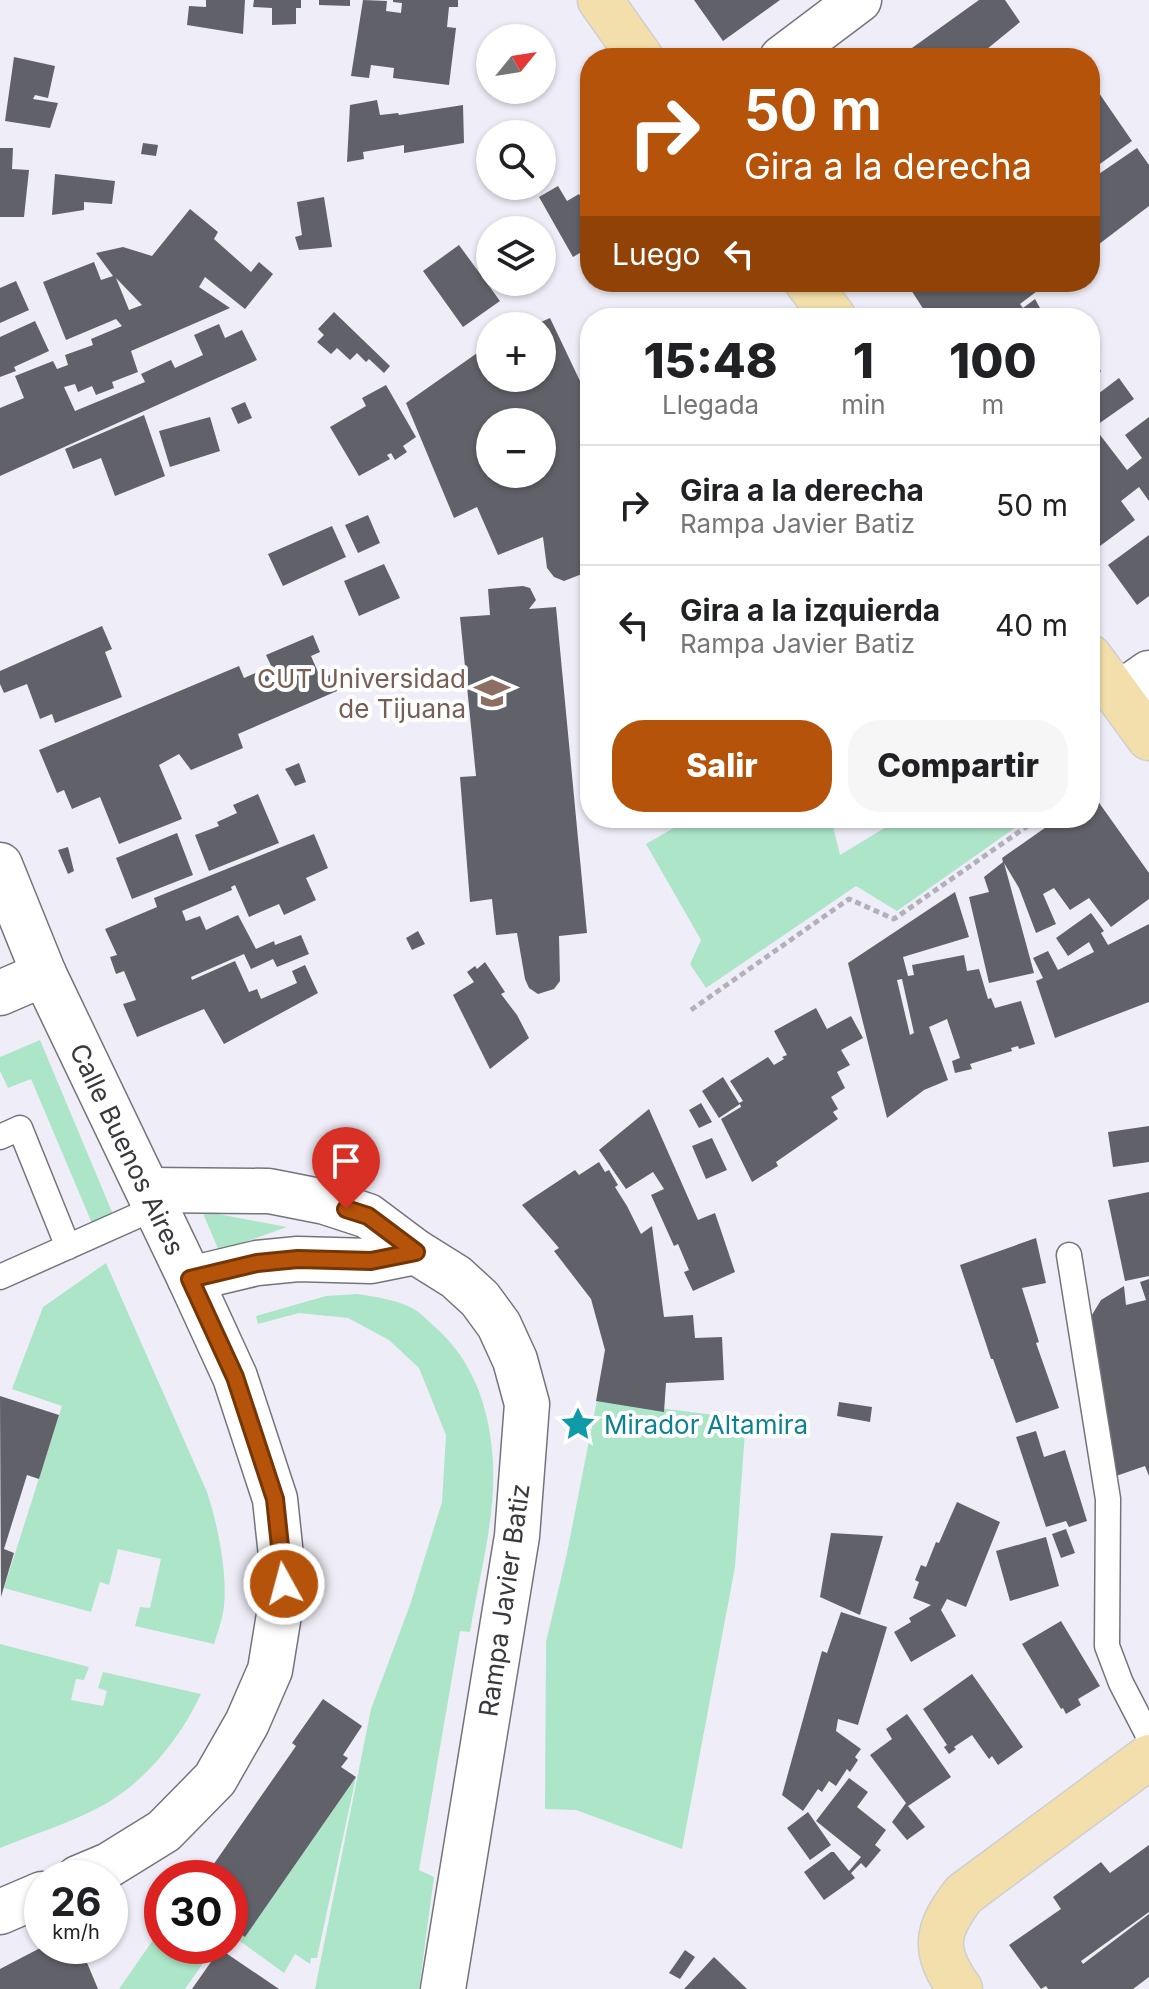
<!DOCTYPE html>
<html lang="es">
<meta charset="utf-8">
<style>
body{margin:0;font-family:Inter,sans-serif;background:#f6f6f6;color:#202124;height:100vh;display:flex;flex-direction:column;font-size:30px;white-space:nowrap}
*{box-sizing:border-box;margin:0}
p{font-size:26px;color:#757577}
.icon{flex:none;width:44px;height:44px;fill:none;stroke:currentColor;stroke-width:2;stroke-linecap:round;stroke-linejoin:round}
.map{position:relative;flex:1;overflow:hidden}
.drawer{position:absolute;left:580px;top:308px;width:520px;height:520px;display:flex;flex-direction:column;background:#fff;border-radius:32px;box-shadow:0 2px 6px #0004}
.drawer>*{flex:none}
.guide{position:absolute;left:580px;top:48px;width:520px;height:244px;border-radius:32px;box-shadow:0 2px 6px #0004;background:#b45309;color:#fff;overflow:hidden}
.needle{width:52px;rotate:60deg}
.controls{position:absolute;left:476px;top:24px;display:grid;gap:16px}
.controls a{display:grid;place-items:center;width:80px;height:80px;border-radius:50%;background:#fff;box-shadow:0 2px 6px #0004;font-size:40px}
.speed{position:absolute;left:24px;top:1860px;display:flex;gap:16px;font-size:40px;font-weight:700;text-align:center}
.speed>*{display:grid;place-content:center;width:104px;height:104px;border-radius:50%;background:#fff;box-shadow:0 2px 6px #0004;line-height:1}
.speed small{font-size:20px;font-weight:400}
.speed .limit{border:12px solid #d22;background:#fff;color:#111}
.pin{position:absolute;display:grid;place-items:center;width:68px;height:68px;color:#fff;margin:-82px -34px;border-radius:50% 50% 50% 0;rotate:-45deg;box-shadow:0 0 8px #0007}
.pin .icon{rotate:45deg}
.me{position:absolute;width:88px;margin:-44px;rotate:353deg;stroke-linejoin:round;filter:drop-shadow(0 0 6px #0008)}
.turn{display:flex;align-items:center;gap:28px;height:168px;padding:0 32px;font-size:36px}
.turn .icon{width:104px;height:104px;stroke-width:2.5}
.turn b{display:block;font-size:56px;line-height:68px}
.then{display:flex;align-items:center;height:76px;padding:0 32px;background:#0003;gap:16px;font-size:30px}
.eta{display:flex;justify-content:space-evenly;align-items:center;height:136px;text-align:center}
.eta b{font-size:48px;font-weight:800;line-height:56px}
.cta{display:flex;gap:16px;margin-top:auto;padding:16px 32px}
.cta a{flex:1;height:92px;border-radius:32px;background:#b45309;color:#fff;font-size:32px;font-weight:800;line-height:92px;text-align:center}
.cta a+a{background:#f6f6f6;color:#202124}
ul{padding:0;list-style:none}
li{display:flex;align-items:center;gap:24px;height:120px;padding:0 32px;border-top:2px solid #e0e0e0}
li div{flex:1}
li b{display:block;font-size:30px}
li em{font-style:normal}
.map>svg:first-child{display:block}
</style>
<div class="map">
<svg width="1149" height="1989" viewBox="0 0 1149 1989">
<rect width="100%" height="100%" fill="#efeef8"/>
<path fill="#ade5c8" d="M 691,818 L 831,818 L 840,855 L 901,818 L 1029,818 L 897,911 L 856,886 L 706,988 L 690,964 L 701,940 L 646,844 Z
M 40,1040 L 115,1219 L 94,1228 L 31,1079 L 8,1088 L 0,1071 L 0,1057 Z
M 202,1211 L 287,1227 L 219,1251 Z
M 106,1263 L 207,1492 C 218,1525 229,1579 223,1613 C 221,1624 217,1634 214,1644 L 135,1626 L 140,1607 L 150,1608 L 161,1559 L 118,1549 L 109,1585 L 100,1582 L 91,1612 L 4,1588 L 62,1406 L 12,1389 L 43,1307 Z
M 357,1294 C 376,1297 393,1299 410,1307 C 419,1311 427,1320 434,1326 C 474,1361 490,1409 493,1462 C 496,1518 479,1577 470,1632 L 460,1631 L 419,1870 L 434,1877 L 419,1989 L 315,1989 L 371,1709 L 410,1605 L 442,1502 L 446,1435 L 419,1368 L 389,1340 L 348,1318 L 299,1313 L 258,1324 L 256,1316 L 326,1296 Z
M 597,1400 L 746,1419 L 735,1567 L 682,1849 L 576,1810 L 545,1809 L 546,1642 L 567,1553 Z
M 0,1644 L 89,1667 L 84,1680 L 76,1679 L 71,1700 L 103,1706 L 107,1691 L 98,1688 L 103,1672 L 201,1694 C 180,1739 143,1785 98,1808 C 67,1824 32,1835 0,1848 Z
M 356,1777 L 317,1958 L 311,1958 L 310,1964 L 295,1954 L 284,1973 L 230,1934 L 232,1928 L 245,1937 Z
M 162,1927 L 162,1946 L 215,1946 L 185,1989 L 119,1989 Z"/>
<path fill="#616169" fill-rule="evenodd" d="M 206,0 L 245,0 L 243,34 L 187,25 L 189,6 L 206,7 Z
M 254,0 L 301,0 L 301,8 L 296,8 L 296,24 L 272,25 L 272,8 L 253,7 Z
M 319,0 L 350,0 L 350,6 L 319,5 Z
M 363,0 L 387,1 L 386,11 L 401,13 L 402,3 L 393,2 L 393,0 L 458,0 L 458,7 L 449,7 L 447,27 L 456,28 L 449,85 L 393,78 L 394,68 L 371,65 L 369,78 L 351,76 Z
M 694,0 L 780,0 L 723,41 Z
M 979,0 L 1005,0 L 1020,22 L 976,58 L 898,58 Z
M 14,57 L 55,66 L 48,98 L 35,95 L 33,99 L 58,103 L 50,128 L 5,121 Z
M 1090,80 L 1132,141 L 1090,171 Z
M 377,100 L 380,115 L 398,113 L 399,115 L 463,105 L 464,143 L 404,153 L 404,145 L 363,152 L 364,159 L 347,162 L 350,105 Z
M 143,143 L 158,145 L 156,156 L 141,154 Z
M 0,148 L 13,148 L 12,169 L 29,170 L 24,217 L 0,217 Z
M 1137,148 L 1149,165 L 1149,206 L 1090,251 L 1090,180 Z
M 55,174 L 115,181 L 112,204 L 84,202 L 84,210 L 52,215 Z
M 503,186 L 525,186 L 526,188 L 514,198 Z
M 558,186 L 567,201 L 579,194 L 590,213 L 580,219 L 590,238 L 590,247 L 573,257 L 539,197 Z
M 324,197 L 332,247 L 299,250 L 295,237 L 302,235 L 297,202 Z
M 190,209 L 218,232 L 214,239 L 251,272 L 259,262 L 273,274 L 245,309 L 205,277 L 199,287 L 230,308 L 131,351 L 138,372 L 112,382 L 114,388 L 96,395 L 92,386 L 78,392 L 75,384 L 64,387 L 75,411 L 145,382 L 141,374 L 171,360 L 175,368 L 203,355 L 194,335 L 219,324 L 225,338 L 242,330 L 257,360 L 0,476 L 0,408 L 24,398 L 15,376 L 53,361 L 57,369 L 68,365 L 65,355 L 93,345 L 91,339 L 122,326 L 116,319 L 66,340 L 43,282 L 94,262 L 101,280 L 113,276 L 96,253 L 123,247 L 152,256 ZM 116,278 L 142,305 L 129,310 Z
M 459,245 L 500,301 L 463,327 L 423,271 Z
M 16,281 L 29,310 L 0,323 L 0,288 Z
M 906,282 L 1049,282 L 1020,304 L 1023,308 L 1035,299 L 1040,308 L 1034,312 L 1039,318 L 929,318 Z
M 334,312 L 390,366 L 384,373 L 369,359 L 366,362 L 357,353 L 350,360 L 337,348 L 331,354 L 317,342 L 324,335 L 318,329 Z
M 550,318 L 590,402 L 590,512 L 586,514 L 587,566 L 582,574 L 564,581 L 554,577 L 547,568 L 543,537 L 498,555 L 477,507 L 454,518 L 406,403 L 490,344 L 490,378 L 542,378 L 542,326 L 532,326 ZM 490,422 L 542,422 L 542,474 L 490,474 Z
M 35,321 L 49,351 L 14,367 L 16,371 L 0,377 L 0,337 Z
M 1090,356 L 1101,371 L 1090,380 Z
M 1119,378 L 1134,399 L 1094,427 L 1127,470 L 1142,458 L 1125,435 L 1149,417 L 1149,501 L 1139,487 L 1121,501 L 1135,520 L 1096,549 L 1090,540 L 1090,400 Z
M 386,385 L 416,437 L 403,446 L 407,452 L 395,460 L 391,453 L 387,455 L 390,459 L 359,476 L 330,427 L 366,406 L 362,398 Z
M 245,402 L 252,418 L 238,424 L 231,408 Z
M 144,415 L 165,476 L 115,496 L 101,458 L 73,469 L 65,449 Z
M 210,417 L 220,451 L 170,467 L 159,431 Z
M 368,515 L 380,543 L 358,553 L 345,525 Z
M 332,526 L 346,557 L 283,586 L 268,554 Z
M 1149,535 L 1149,596 L 1137,605 L 1108,565 Z
M 384,564 L 400,598 L 359,616 L 344,581 Z
M 523,586 L 530,588 L 536,600 L 529,609 L 556,607 L 587,933 L 559,936 L 560,981 L 554,989 L 538,994 L 529,988 L 525,979 L 517,933 L 496,935 L 492,899 L 470,902 L 460,777 L 476,776 L 460,617 L 490,615 L 488,589 Z
M 102,626 L 112,649 L 105,652 L 122,697 L 55,723 L 52,714 L 40,719 L 27,684 L 4,693 L 0,684 L 0,671 Z
M 313,635 L 320,652 L 311,656 L 321,679 L 330,675 L 337,691 L 238,734 L 243,748 L 191,770 L 179,754 L 159,765 L 182,819 L 119,844 L 100,797 L 72,809 L 64,790 L 57,793 L 39,750 L 239,666 L 244,678 L 258,672 L 261,678 L 274,672 L 266,655 Z
M 299,763 L 306,782 L 295,786 L 285,769 Z
M 1090,790 L 1149,873 L 1149,899 L 1111,927 L 1089,898 L 1070,910 L 1054,888 L 1043,894 L 1056,924 L 1036,933 L 1019,888 L 1004,863 L 1034,973 L 989,983 L 969,897 L 989,892 L 984,877 L 1003,862 L 1002,858 L 1059,818 L 1090,818 Z
M 258,794 L 279,843 L 209,871 L 195,835 L 219,826 L 217,822 L 237,813 L 233,805 Z
M 177,833 L 193,875 L 132,899 L 116,858 Z
M 314,834 L 328,868 L 306,878 L 316,900 L 284,915 L 279,904 L 249,917 L 235,885 L 231,887 L 232,890 L 182,911 L 186,921 L 200,916 L 206,930 L 238,915 L 256,949 L 274,941 L 275,945 L 301,935 L 309,954 L 277,967 L 273,959 L 251,969 L 244,954 L 191,977 L 192,980 L 235,961 L 249,992 L 257,989 L 261,999 L 297,983 L 292,971 L 305,965 L 318,993 L 224,1044 L 204,1009 L 137,1037 L 123,1004 L 136,1000 L 124,971 L 116,974 L 110,957 L 117,955 L 105,929 L 157,907 L 154,898 Z
M 68,847 L 74,871 L 68,874 L 58,850 Z
M 955,892 L 969,937 L 903,957 L 908,976 L 914,975 L 912,965 L 964,955 L 967,971 L 979,969 L 988,999 L 991,998 L 995,1008 L 1021,1001 L 1035,1044 L 1019,1049 L 1018,1046 L 1011,1048 L 1012,1051 L 970,1064 L 972,1069 L 955,1073 L 952,1061 L 960,1058 L 947,1019 L 929,1027 L 948,1080 L 924,1090 L 887,1118 L 848,963 ZM 902,979 L 914,1033 L 910,1035 L 897,980 Z
M 1091,913 L 1104,931 L 1101,933 L 1108,945 L 1149,924 L 1149,1002 L 1055,1038 L 1036,981 L 1043,978 L 1033,958 L 1048,951 L 1058,970 L 1094,952 L 1089,942 L 1068,956 L 1056,938 Z
M 418,931 L 425,944 L 412,950 L 406,938 Z
M 485,962 L 505,992 L 501,994 L 517,1015 L 529,1038 L 490,1069 L 453,995 L 474,982 L 467,972 L 475,966 L 477,969 Z
M 816,1008 L 827,1029 L 851,1016 L 863,1038 L 841,1050 L 850,1065 L 837,1072 L 845,1088 L 831,1097 L 838,1109 L 833,1112 L 838,1119 L 776,1162 L 778,1166 L 752,1182 L 721,1119 L 741,1107 L 740,1104 L 719,1118 L 702,1091 L 723,1077 L 739,1103 L 743,1101 L 730,1081 L 768,1057 L 774,1065 L 784,1059 L 782,1057 L 787,1055 L 774,1031 Z
M 701,1103 L 712,1122 L 699,1128 L 689,1110 Z
M 649,1109 L 698,1220 L 715,1213 L 735,1272 L 693,1291 L 684,1272 L 689,1270 L 678,1244 L 674,1246 L 651,1195 L 664,1189 L 653,1172 L 626,1189 L 599,1150 Z
M 1149,1126 L 1149,1162 L 1113,1167 L 1108,1132 Z
M 712,1138 L 727,1170 L 706,1179 L 692,1146 Z
M 599,1162 L 605,1172 L 609,1170 L 618,1185 L 615,1187 L 627,1206 L 641,1234 L 652,1226 L 664,1317 L 693,1315 L 695,1338 L 722,1337 L 724,1380 L 666,1383 L 664,1412 L 596,1401 L 605,1350 L 591,1299 L 554,1251 L 559,1248 L 522,1205 L 575,1170 L 579,1175 Z
M 1149,1192 L 1149,1276 L 1125,1281 L 1108,1200 Z
M 1036,1238 L 1046,1283 L 1022,1288 L 1039,1342 L 1036,1343 L 1059,1408 L 1016,1423 L 993,1359 L 991,1359 L 960,1265 Z
M 1149,1279 L 1149,1476 L 1145,1466 L 1116,1476 L 1087,1323 L 1101,1300 L 1124,1286 L 1126,1305 L 1146,1300 L 1140,1282 Z
M 0,1396 L 59,1415 L 39,1479 L 27,1475 L 4,1549 L 14,1553 L 1,1597 Z
M 839,1402 L 872,1407 L 870,1422 L 837,1416 Z
M 1036,1431 L 1044,1457 L 1065,1450 L 1087,1521 L 1069,1527 L 1066,1521 L 1046,1527 L 1016,1437 Z
M 957,1502 L 1000,1522 L 966,1607 L 947,1599 L 941,1610 L 956,1636 L 911,1662 L 894,1632 L 911,1622 L 909,1618 L 931,1605 L 913,1598 L 919,1582 L 915,1580 L 921,1565 L 926,1567 L 936,1542 L 939,1543 Z
M 1066,1529 L 1075,1553 L 1061,1558 L 1052,1534 Z
M 831,1533 L 883,1536 L 860,1615 L 820,1597 Z
M 1046,1537 L 1059,1586 L 1010,1601 L 996,1551 Z
M 841,1612 L 887,1627 L 858,1725 L 838,1719 L 836,1731 L 861,1749 L 855,1757 L 858,1760 L 850,1772 L 847,1769 L 836,1786 L 829,1781 L 822,1792 L 818,1789 L 803,1811 L 782,1795 L 822,1651 L 827,1653 Z
M 1061,1621 L 1100,1686 L 1078,1699 L 1081,1705 L 1066,1714 L 1063,1708 L 1061,1709 L 1022,1644 Z
M 972,1674 L 1023,1747 L 998,1765 L 992,1756 L 989,1759 L 972,1735 L 954,1747 L 956,1749 L 949,1754 L 944,1747 L 947,1745 L 923,1709 Z
M 323,1699 L 362,1726 L 343,1755 L 348,1758 L 341,1767 L 356,1777 L 245,1937 L 232,1928 L 230,1931 L 230,1878 L 204,1878 L 296,1746 L 292,1743 Z
M 907,1714 L 951,1777 L 908,1806 L 925,1827 L 907,1840 L 892,1822 L 906,1803 L 870,1755 L 892,1739 L 886,1729 Z
M 849,1778 L 868,1792 L 857,1807 L 886,1830 L 875,1845 L 881,1850 L 866,1868 L 861,1863 L 851,1873 L 855,1878 L 824,1900 L 804,1872 L 831,1852 L 834,1852 L 849,1871 L 861,1857 L 816,1821 Z
M 808,1812 L 831,1845 L 810,1860 L 787,1828 Z
M 1149,1845 L 1149,1912 L 1081,1961 L 1083,1964 L 1149,1914 L 1149,1977 L 1133,1989 L 1048,1989 L 1046,1986 L 1041,1989 L 1009,1945 L 1061,1909 L 1053,1897 L 1101,1862 L 1110,1873 Z
M 44,1946 L 80,1946 L 98,1989 L 0,1989 L 0,1969 Z
M 220,1949 L 279,1989 L 192,1989 Z
M 685,1950 L 695,1957 L 680,1979 L 669,1973 Z
M 714,1957 L 747,1989 L 684,1989 Z"/>
<g fill="none" stroke-linecap="round" stroke-linejoin="round">
<g stroke="#75747c" stroke-width="27">
<path id="service" d="M 0,1137 L 20,1128 L 68,1247
M 1069,1255 L 1108,1499 L 1107,1646 L 1121,1683 L 1149,1737
M 0,1277 L 157,1207"/>
</g>
<g stroke="#75747c" stroke-width="47">
<path id="minor" d="M 782,58 L 859,0
M 0,865 L 44,974
M 78,1878 L 109,1865 L 164,1831 L 215,1779 L 247,1723 L 270,1670 L 284,1584 L 275,1499 L 235,1377 L 190,1279
M 0,1912 L 42,1894"/>
</g>
<g stroke="#75747c" stroke-width="47">
<path id="tertiary" d="M 1118,695 L 1149,673"/>
</g>
<g stroke="#75747c" stroke-width="47">
<g id="secondary">
<path id="s1" d="M 0,993 L 44,974 L 190,1279 L 257,1263 L 298,1259 L 371,1261 L 416,1252"/>
<path d="M 149,1190 L 269,1191 L 325,1202 L 368,1216 L 416,1252 L 456,1277 L 480,1299 L 499,1325 L 515,1360 L 527,1404 L 517,1536 L 443,1989"/>
</g>
</g>
<g stroke="#cfcfd0" stroke-width="47">
<path id="primary" d="M 600,0 L 641,58
M 807,282 L 834,318
M 1090,657 L 1149,738
M 960,1989 C 932,1950 936,1930 964,1894 L 1149,1757"/>
</g>
<path stroke="#b2b1b9" stroke-width="5" stroke-dasharray="6 4" stroke-linecap="butt" d="M 691,1010 L 849,899 L 894,919 L 1039,818"/>
<use href="#service" stroke="#fff" stroke-width="24"/>
<use href="#minor" stroke="#fff" stroke-width="44"/>
<use href="#tertiary" stroke="#fff" stroke-width="44"/>
<use href="#secondary" stroke="#fff" stroke-width="44"/>
<use href="#primary" stroke="#f2dfab" stroke-width="44"/>
</g>
<g fill="none" stroke-linecap="round" stroke-linejoin="round">
<g stroke="#753606" stroke-width="20">
<path id="route" d="M 284,1584 L 275,1499 L 235,1377 L 190,1279 L 257,1263 L 298,1259 L 371,1261 L 416,1252 L 368,1216 L 346,1209"/>
</g>
<use href="#route" stroke="#b45309" stroke-width="14"/>
</g>
<defs>
<g id="university-bare" transform="scale(2.76)"><path d="M0-5L7-2L0 1L-7-2ZM-4 1L0 2.5L4 1V4Q0 6-4 4Z" fill="#8d6e63" stroke="#fff" stroke-width="2.5" paint-order="stroke"/></g>
<g id="sight-bare" transform="scale(2.76)"><path d="M0-6L1.8-2.2L6-1.7L2.9 1.2L3.7 5.4L0 3.3L-3.7 5.4L-2.9 1.2L-6-1.7L-1.8-2.2Z" fill="#0f9aa8" stroke="#fff" stroke-width="2.5" paint-order="stroke"/></g>
</defs>
<g fill-rule="evenodd">
<use href="#university-bare" x="492" y="693"/>
<use href="#sight-bare" x="578" y="1424"/>
</g>
<g text-anchor="middle" dominant-baseline="central" stroke-width="8" stroke-linejoin="round" paint-order="stroke">
<g font-size="26" fill="#785e54" stroke="#fff" text-anchor="end">
<text x="466" y="678">CUT Universidad<tspan x="466" dy="30">de Tijuana</tspan></text>
</g>
<g font-size="26" fill="#39383c" stroke="#fff">
<text stroke="none"><textPath href="#s1" startOffset="242">Calle Buenos Aires</textPath></text>
<text transform="translate(504 1600) rotate(-82)">Rampa Javier Batiz</text>
</g>
<g font-size="26" fill="#0d838f" stroke="#fff" text-anchor="start">
<text x="604" y="1424">Mirador Altamira</text>
</g>
</g>
</svg>
<div class="controls">
<a><svg class="needle" viewBox="-14 -14 28 28"><path d="M0-13l5 13h-10z" fill="#e53935"/><path d="M0 13l5-13h-10z" fill="#757577"/></svg></a>
<a><svg class="icon" aria-label="search" viewBox="0 0 24 24"><circle cx="10" cy="10" r="6"/><path d="M15 15l6 6"/></svg></a>
<a><svg class="icon" aria-label="layers" viewBox="0 0 24 24"><path d="M12 4l9 5-9 5-9-5zM3 14l9 5 9-5"/></svg></a>
<a>+</a>
<a>−</a>
</div>
<div class="speed"><div>26<small>km/h</small></div><div class="limit">30</div></div>
<div class="pin" style="left:346px;top:1209px;background:#d93025"><svg class="icon" aria-label="arrive" viewBox="0 0 24 24"><path d="M6 21V4h12l-3 4 3 4H6"/></svg></div>
<svg class="me" style="left:284px;top:1584px" viewBox="-20 -20 40 40"><circle r="17" fill="#b45309" stroke="#fff" stroke-width="3"/><path d="M0-11L8 9 0 5-8 9z" fill="#fff"/></svg>
<div class="guide">
<div class="turn"><svg class="icon" aria-label="right" viewBox="0 0 24 24"><path d="M7 20v-9h11M14 6l5 5-5 5"/></svg><div><b>50 m</b>Gira a la derecha</div></div>
<div class="then">Luego<svg class="icon" aria-label="left" viewBox="0 0 24 24"><path d="M17 20v-9H6M10 6l-5 5 5 5"/></svg></div>
</div>
<section class="drawer">
<div class="eta">
<div><b>15:48</b><p>Llegada</p></div>
<div><b>1</b><p>min</p></div>
<div><b>100</b><p>m</p></div>
</div>
<ul>
<li><svg class="icon" aria-label="right" viewBox="0 0 24 24"><path d="M7 20v-9h11M14 6l5 5-5 5"/></svg><div><b>Gira a la derecha</b><p>Rampa Javier Batiz</p></div><em>50 m</em></li>
<li><svg class="icon" aria-label="left" viewBox="0 0 24 24"><path d="M17 20v-9H6M10 6l-5 5 5 5"/></svg><div><b>Gira a la izquierda</b><p>Rampa Javier Batiz</p></div><em>40 m</em></li>
</ul>
<div class="cta"><a>Salir</a><a>Compartir</a></div>
</section>
</div>
